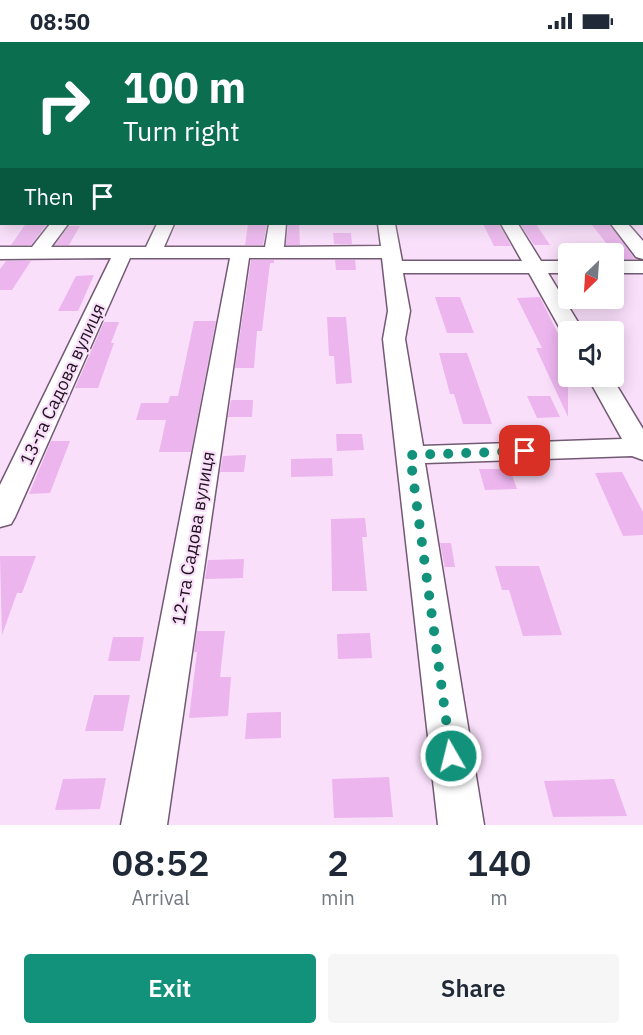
<!DOCTYPE html>
<meta charset="utf-8">
<style>
body{margin:0;font-family:"IBM Plex Sans",sans-serif;background:#f6f6f7;color:#1f2937;height:100vh;display:flex;flex-direction:column;font-size:22px;white-space:nowrap}
*{box-sizing:border-box;margin:0}
p{font-size:20px;color:#747a83}
.icon{flex:none;width:33px;height:33px;fill:none;stroke:currentColor;stroke-width:2;stroke-linecap:round;stroke-linejoin:round}
.map{position:relative;height:783px;overflow:hidden}
.drawer{display:flex;flex-direction:column;background:#fff;flex:1}
.drawer>*{flex:none}
.hud{position:absolute;left:0px;top:0px;width:644px;height:183px;box-shadow:0 3px 15px #0003;background:#0b6e4f;color:#fff;overflow:hidden}
.needle{width:39px;rotate:205deg}
.controls{position:absolute;left:558px;top:201px;display:grid;gap:12px}
.controls a{display:grid;place-items:center;width:66px;height:66px;border-radius:6px;background:#fff;box-shadow:0 3px 15px #0003;font-size:30px}
.pin{position:absolute;display:grid;place-items:center;width:51px;height:51px;color:#fff;margin:-26px;border-radius:12px;box-shadow:0 3px 9px #0006}
.me{position:absolute;width:66px;margin:-33px;rotate:352deg;stroke-linejoin:round;filter:drop-shadow(0 0 4px #0008)}
.turn{display:flex;align-items:center;gap:21px;height:126px;padding:0 24px;font-size:27px}
.turn .icon{width:78px;height:78px;stroke-width:2.5}
.turn b{display:block;font-size:42px;line-height:51px}
.then{display:flex;align-items:center;height:57px;padding:0 24px;background:#0003;gap:12px;font-size:22px}
.eta{display:flex;justify-content:space-evenly;align-items:center;height:102px;text-align:center}
.eta b{font-size:36px;font-weight:600;line-height:42px}
.cta{display:flex;gap:12px;margin-top:auto;padding:12px 24px}
.cta a{flex:1;height:69px;border-radius:6px;background:#12927a;color:#fff;font-size:24px;font-weight:600;line-height:69px;text-align:center}
.cta a+a{background:#f6f6f7;color:#1f2937}
.status{display:flex;justify-content:space-between;align-items:center;height:42px;padding:0 30px;background:#fff;direction:ltr}
.status svg{height:16px;fill:currentColor}
.map>svg:first-child{display:block}
</style>
<div class="status"><b>08:50</b><svg viewBox="0 0 49 12"><path d="M0 12V9h3v3zM5 12V6h3v6zM10 12V3h3v9zM15 12V0h3v12zM26 1h20v11H26zM47 4h2v5h-2z"/></svg></div>
<div class="map">
<svg width="643" height="783" viewBox="0 0 643 783">
<rect width="100%" height="100%" fill="#fadffb"/>
<path fill="#ecb5ee" d="M 248,182 L 267,182 L 263,203 L 245,203 Z
M 288,182 L 299,182 L 300,203 L 286,203 Z
M 483,182 L 499,182 L 511,204 L 494,204 Z
M 520,182 L 536,182 L 550,203 L 534,203 Z
M 591,182 L 609,182 L 635,217 L 619,217 Z
M 25,183 L 46,183 L 31,203 L 11,203 Z
M 69,184 L 80,184 L 69,203 L 55,203 Z
M 333,191 L 351,191 L 352,202 L 334,202 Z
M 251,218 L 274,218 L 274,221 L 270,221 L 262,289 L 257,289 L 254,326 L 235,326 Z
M 335,218 L 355,218 L 356,228 L 336,228 Z
M 6,219 L 31,219 L 12,248 L 0,248 L 0,227 Z
M 94,233 L 78,269 L 58,269 L 76,234 Z
M 435,255 L 460,255 L 474,291 L 447,291 Z
M 540,255 L 568,312 L 568,375 L 536,306 L 542,306 L 517,256 Z
M 327,275 L 346,275 L 352,341 L 336,342 L 334,314 L 329,314 Z
M 194,279 L 216,279 L 191,410 L 159,410 L 166,378 L 136,378 L 141,361 L 168,361 L 170,354 L 178,354 Z
M 104,280 L 119,280 L 111,301 L 114,301 L 98,346 L 75,346 Z
M 439,311 L 467,311 L 492,382 L 463,382 L 454,352 L 450,352 Z
M 527,354 L 550,354 L 560,375 L 537,376 Z
M 231,358 L 253,358 L 252,375 L 228,375 Z
M 336,392 L 362,392 L 364,408 L 337,409 Z
M 51,399 L 70,399 L 50,451 L 29,452 Z
M 246,413 L 244,430 L 220,430 L 223,414 Z
M 332,416 L 333,434 L 291,435 L 291,417 Z
M 479,427 L 510,427 L 517,447 L 485,448 Z
M 622,430 L 643,470 L 643,493 L 623,494 L 595,431 Z
M 365,476 L 367,495 L 362,495 L 367,549 L 332,549 L 331,477 Z
M 440,501 L 451,501 L 455,525 L 445,525 L 446,532 Z
M 0,514 L 36,514 L 22,551 L 17,551 L 2,593 Z
M 244,517 L 243,536 L 205,537 L 208,518 Z
M 495,524 L 539,524 L 562,593 L 523,594 L 509,548 L 502,548 Z
M 197,589 L 225,589 L 220,635 L 231,635 L 228,674 L 189,676 L 197,610 L 194,610 Z
M 370,591 L 372,616 L 338,617 L 337,592 Z
M 113,595 L 144,595 L 140,619 L 108,619 Z
M 94,653 L 130,653 L 123,689 L 85,689 Z
M 281,670 L 281,696 L 245,697 L 247,671 Z
M 389,735 L 393,775 L 334,776 L 332,737 Z
M 106,736 L 100,767 L 55,768 L 63,737 Z
M 614,737 L 627,774 L 553,775 L 544,739 Z"/>
<g fill="none" stroke-linecap="round" stroke-linejoin="round">
<g stroke="#725a73" stroke-width="3">
<path id="minor" d="M 642,102 L 643,102 L 643,111 L 642,111 Z
M 0,124 L 2,124 L 2,132 L 0,132 Z
M 50,182 L 68,182 L 51,205 L 146,205 L 157,182 L 174,182 L 164,205 L 265,205 L 269,182 L 286,182 L 284,205 L 381,204 L 378,182 L 395,182 L 402,219 L 522,219 L 501,182 L 518,182 L 541,219 L 568,219 L 568,231 L 548,231 L 584,290 L 568,290 L 568,296 L 562,290 L 529,231 L 403,231 L 410,269 L 405,297 L 423,404 L 622,397 L 587,334 L 611,334 L 643,387 L 643,418 L 632,414 L 425,421 L 484,783 L 438,783 L 383,297 L 388,269 L 382,216 L 249,216 L 167,783 L 121,783 L 230,216 L 130,216 L 15,475 L 11,482 L 0,485 L 0,443 L 111,216 L 0,217 L 0,205 L 32,205 Z
M 611,182 L 628,182 L 643,199 L 643,217 L 636,215 Z
M 614,219 L 643,219 L 643,231 L 614,231 Z"/>
</g>
<use href="#minor" fill="#fff" fill-rule="evenodd"/>
</g>
<linearGradient id="sky" x2="0" y2="1"><stop stop-color="#9aa6db"/><stop offset="0.48" stop-color="#fdf1fd"/><stop offset="1" stop-color="#fdf1fd" stop-opacity="0"/></linearGradient>
<rect width="643" height="208" fill="url(#sky)"/>
<g fill="none" stroke-linecap="round" stroke-linejoin="round">
<path stroke="#12927a" stroke-width="10" stroke-dasharray="0 18" d="M 451,714 L 410,413 L 525,409"/>
</g>
<g text-anchor="middle" dominant-baseline="central" stroke-width="4.5" stroke-linejoin="round" paint-order="stroke">
<g font-size="18" fill="#1e141e" stroke="#fadffb">
<text transform="translate(62 342) rotate(-65)">13-та Садова вулиця</text>
<text transform="translate(193 496) rotate(-80)">12-та Садова вулиця</text>
</g>
</g>
</svg>
<div class="controls">
<a><svg class="needle" viewBox="-14 -14 28 28"><path d="M0-13l5 13h-10z" fill="#e53935"/><path d="M0 13l5-13h-10z" fill="#747a83"/></svg></a>
<a><svg class="icon" aria-label="sound" viewBox="0 0 24 24"><path d="M4 9h4l5-4v14l-5-4H4zM17 9q2 3 0 6"/></svg></a>
</div>
<div class="pin" style="left:525px;top:409px;background:#d93025"><svg class="icon" aria-label="arrive" viewBox="0 0 24 24"><path d="M6 21V4h12l-3 4 3 4H6"/></svg></div>
<svg class="me" style="left:451px;top:714px" viewBox="-20 -20 40 40"><circle r="17" fill="#12927a" stroke="#fff" stroke-width="3"/><path d="M0-11L8 9 0 5-8 9z" fill="#fff"/></svg>
<div class="hud">
<div class="turn"><svg class="icon" aria-label="right" viewBox="0 0 24 24"><path d="M7 20v-9h11M14 6l5 5-5 5"/></svg><div><b>100 m</b>Turn right</div></div>
<div class="then">Then<svg class="icon" aria-label="arrive" viewBox="0 0 24 24"><path d="M6 21V4h12l-3 4 3 4H6"/></svg></div>
</div>
</div>
<section class="drawer">
<div class="eta">
<div><b>08:52</b><p>Arrival</p></div>
<div><b>2</b><p>min</p></div>
<div><b>140</b><p>m</p></div>
</div>
<div class="cta"><a>Exit</a><a>Share</a></div>
</section>
